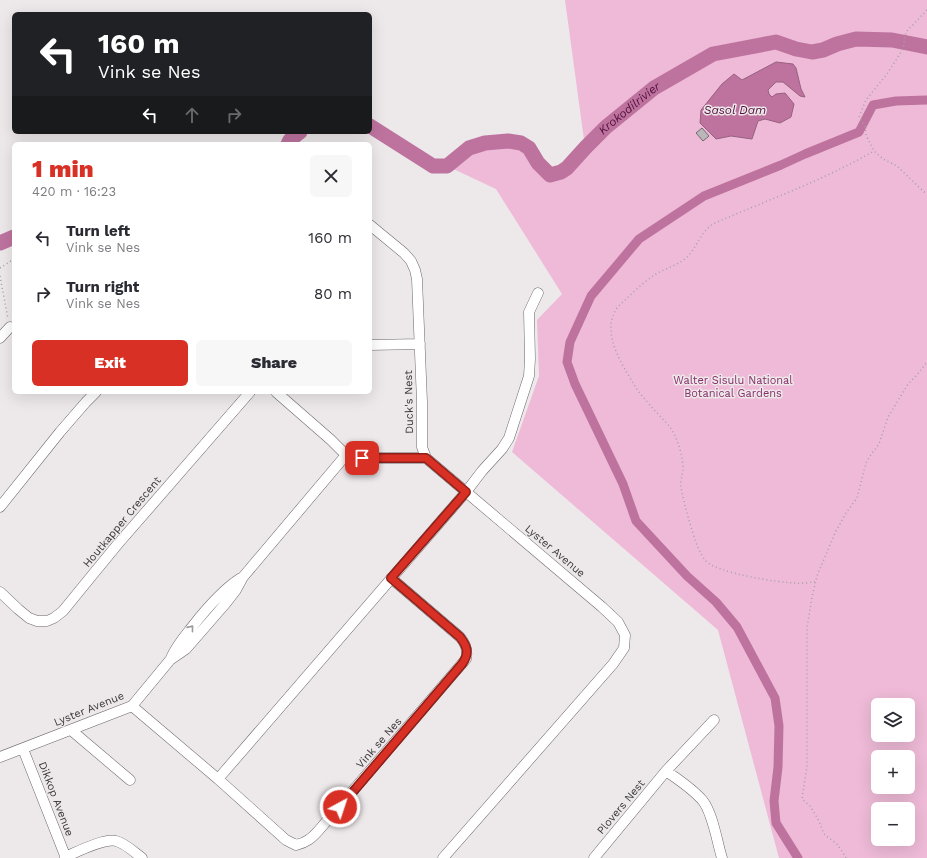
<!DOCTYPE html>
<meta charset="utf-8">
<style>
body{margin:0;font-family:"Work Sans",sans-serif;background:#f7f7f7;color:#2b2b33;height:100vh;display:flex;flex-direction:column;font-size:15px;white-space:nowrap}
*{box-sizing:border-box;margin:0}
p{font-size:13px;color:#7c7c81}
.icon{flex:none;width:22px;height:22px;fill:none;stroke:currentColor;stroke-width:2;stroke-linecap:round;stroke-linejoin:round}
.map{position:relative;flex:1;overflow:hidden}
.side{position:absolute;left:12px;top:142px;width:360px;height:252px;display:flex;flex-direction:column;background:#fff;border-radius:6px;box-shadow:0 4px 16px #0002}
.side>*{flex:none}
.guide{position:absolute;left:12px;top:12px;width:360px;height:122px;border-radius:6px;box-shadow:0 4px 16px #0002;background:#202124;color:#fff;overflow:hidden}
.tools{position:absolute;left:871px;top:698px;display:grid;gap:8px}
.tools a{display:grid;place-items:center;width:44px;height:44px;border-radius:6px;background:#fff;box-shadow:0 4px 16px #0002;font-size:20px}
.pin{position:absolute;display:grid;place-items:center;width:34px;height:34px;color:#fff;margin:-17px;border-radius:8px;box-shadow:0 2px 6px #0006}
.me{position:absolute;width:44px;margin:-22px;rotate:40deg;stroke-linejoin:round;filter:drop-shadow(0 0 3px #0008)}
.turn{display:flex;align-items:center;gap:14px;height:84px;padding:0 20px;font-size:18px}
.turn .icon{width:52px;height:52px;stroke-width:2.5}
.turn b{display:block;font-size:28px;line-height:34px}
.lanes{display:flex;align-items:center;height:38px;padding:0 20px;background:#0003;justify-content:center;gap:20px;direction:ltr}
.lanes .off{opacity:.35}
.round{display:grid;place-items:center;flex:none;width:42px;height:42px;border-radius:6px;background:#f7f7f7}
.overview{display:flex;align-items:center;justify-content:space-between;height:68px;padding:0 20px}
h1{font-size:24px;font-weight:800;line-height:30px;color:#d93025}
.primary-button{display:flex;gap:8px;margin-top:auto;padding:8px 20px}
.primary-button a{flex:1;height:46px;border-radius:6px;background:#d93025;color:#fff;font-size:16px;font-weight:800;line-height:46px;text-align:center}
.primary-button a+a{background:#f7f7f7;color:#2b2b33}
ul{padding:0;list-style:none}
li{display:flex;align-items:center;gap:12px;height:56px;padding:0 20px}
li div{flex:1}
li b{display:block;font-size:15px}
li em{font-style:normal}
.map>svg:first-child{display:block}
</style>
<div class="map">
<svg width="927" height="858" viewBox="0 0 927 858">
<rect width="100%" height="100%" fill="#ede8ea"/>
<path fill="#eebad7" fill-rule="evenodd" d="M 565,0 L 927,0 L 927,858 L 779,858 L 718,630 L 512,452 L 539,376 L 537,320 L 562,294 L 496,189 L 447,166 L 464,149 L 485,143 L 521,143 L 532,153 L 551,175 L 564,170 L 585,147 ZM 878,705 L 908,705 L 908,735 L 878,735 ZM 878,757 L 908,757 L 908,787 L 878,787 ZM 878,809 L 908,809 L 908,839 L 878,839 Z"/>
<path fill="#be739f" stroke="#966180" d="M 776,62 L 793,64 L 796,68 L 801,89 L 805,97 L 800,96 L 783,82 L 776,82 L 768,90 L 769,94 L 772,97 L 776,94 L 785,93 L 794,104 L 791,117 L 780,123 L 765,119 L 758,121 L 752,139 L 731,136 L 716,139 L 700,123 L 701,110 L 722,84 L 734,74 L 742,80 Z"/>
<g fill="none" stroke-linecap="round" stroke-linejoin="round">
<path stroke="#be739f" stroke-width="9" d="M 798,858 L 776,823 L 774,801 L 778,767 L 779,726 L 775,698 L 737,627 L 716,602 L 687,576 L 636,521 L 623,484 L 575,384 L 567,362 L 570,342 L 591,296 L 639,239 L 704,196 L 781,165 L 805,154 L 859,132 L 873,105 L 896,101 L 927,100"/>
<g stroke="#be739f" stroke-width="15">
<path id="s1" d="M 370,126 L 433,166 L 447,166 L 469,148 L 485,143 L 508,141 L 521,143 L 529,148 L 538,163 L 550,175 L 561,172 L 567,168 L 586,147 L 606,127 L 654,88 L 713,54 L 776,42 L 796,49 L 812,52 L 823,50 L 837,44 L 856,39 L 892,40 L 927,47"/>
<path d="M 288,144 L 290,140 L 300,132"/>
<path d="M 0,243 L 14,237"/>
</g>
</g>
<path fill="#bbb6b9" stroke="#6f6b6d" d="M 702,128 L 709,136 L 703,141 L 696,133 Z"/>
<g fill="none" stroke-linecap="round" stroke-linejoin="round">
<g stroke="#6d686b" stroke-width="11">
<path id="street" d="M 370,225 L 404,253 L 411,261 L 415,270 L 417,279 L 422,402 L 422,447 L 426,458
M 0,338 L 10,327
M 370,345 L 420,344
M 276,392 L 331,440 L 346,455
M 0,507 L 60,432 L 86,402 L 96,392
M 0,592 L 18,609 L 29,618 L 37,621 L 47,621 L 54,618 L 63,611 L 94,573 L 117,545 L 250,392
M 171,658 C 176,646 184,637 192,627 C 206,609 222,590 241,578
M 132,706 L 218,779 L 286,840 L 296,845 C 306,843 312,838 319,830 L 466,659 C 468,650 466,644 460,637 L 391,578
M 71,730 L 130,780
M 23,749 L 66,858
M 0,757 L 132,706 L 170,660 L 186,649 L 226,603 L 236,590 L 243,577 L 346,455 L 362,458 L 426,458 L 602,607 L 618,622 L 625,635 L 624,648 L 613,664 L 443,858
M 666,771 C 679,780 693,789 703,801 C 713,814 717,842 722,858
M 218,779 L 466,492 L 482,471 L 502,449 L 509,438 L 529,376 L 530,359 L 529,312 L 538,293
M 65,857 C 77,852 104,838 116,841 C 125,843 134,852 142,858
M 594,858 L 666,771 L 714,720"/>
</g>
<path stroke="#a5a1a2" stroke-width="1.5" stroke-dasharray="1 3" stroke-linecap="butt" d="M 927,10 L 906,32 L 903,49 L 887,74 L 866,100 L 859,117 L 865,126 L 866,135 L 874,151 L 883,159 L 897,166 L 924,192 L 927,192
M 0,268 L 14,259
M 0,276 L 8,319
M 815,582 C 810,582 803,584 797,583 C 779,583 715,573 705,560 C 696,549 689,519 685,506 C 684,500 682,494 681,488 C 680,482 682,476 683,470 C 683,456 678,439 670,427 C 667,423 663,420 660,416 C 652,408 645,399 638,391 C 634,385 631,379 627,373 C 616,354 603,328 617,308 C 629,296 642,283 656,274 C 666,268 678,265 686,258 C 698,247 700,231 715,223 C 768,200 824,180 874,151
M 846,858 L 838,845 L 824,834 L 818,819 L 810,806 L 802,799 L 807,766 L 807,628 L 812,597 L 817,576 L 835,533 L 846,513 L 857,498 L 866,463 L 870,456 L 879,444 L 888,417 L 908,384 L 917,375 L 927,362"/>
<use href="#street" stroke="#fff" stroke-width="10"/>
</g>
<defs><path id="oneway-chevron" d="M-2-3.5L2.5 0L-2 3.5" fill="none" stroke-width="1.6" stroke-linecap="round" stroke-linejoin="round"/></defs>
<use stroke="#9c9b9c" href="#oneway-chevron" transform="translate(191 628) rotate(-51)"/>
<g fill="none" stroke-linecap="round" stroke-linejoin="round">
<g stroke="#8d1f18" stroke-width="10">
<path id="route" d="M 340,807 L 462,664 C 470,653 467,646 460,637 L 391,578 L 466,492 L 426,458 L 362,458"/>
</g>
<use href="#route" stroke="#d93025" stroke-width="7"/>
</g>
<g text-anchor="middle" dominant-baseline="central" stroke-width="3" stroke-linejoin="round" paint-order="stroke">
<g font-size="11" fill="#882e68" stroke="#ede8ea">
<text x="733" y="380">Walter Sisulu National<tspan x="733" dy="13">Botanical Gardens</tspan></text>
</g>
<g font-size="11" fill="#393738" stroke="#ede8ea">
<text transform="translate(409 402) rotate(-91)">Duck's Nest</text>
<text transform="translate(122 522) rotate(-50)">Houtkapper Crescent</text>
<text transform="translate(555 551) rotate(40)">Lyster Avenue</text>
<text transform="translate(89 709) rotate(-22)">Lyster Avenue</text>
<text transform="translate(379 743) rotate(-49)">Vink se Nes</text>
<text transform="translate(56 799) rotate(69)">Dikkop Avenue</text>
<text transform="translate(621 807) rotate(-50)">Plovers Nest</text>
</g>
<g font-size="12" font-style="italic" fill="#530f3d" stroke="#ede8ea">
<text stroke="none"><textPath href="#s1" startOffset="319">Krokodilrivier</textPath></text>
<text x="735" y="110">Sasol Dam</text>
</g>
</g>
</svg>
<div class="tools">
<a><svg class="icon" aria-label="layers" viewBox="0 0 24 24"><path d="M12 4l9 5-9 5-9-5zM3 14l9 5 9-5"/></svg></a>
<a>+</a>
<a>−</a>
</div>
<div class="pin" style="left:362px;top:458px;background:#d93025"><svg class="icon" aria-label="arrive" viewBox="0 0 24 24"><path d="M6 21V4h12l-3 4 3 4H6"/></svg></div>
<svg class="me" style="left:340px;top:807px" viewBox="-20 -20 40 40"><circle r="17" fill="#d93025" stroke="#fff" stroke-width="3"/><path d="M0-11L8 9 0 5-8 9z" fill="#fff"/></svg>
<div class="guide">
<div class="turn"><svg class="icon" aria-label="left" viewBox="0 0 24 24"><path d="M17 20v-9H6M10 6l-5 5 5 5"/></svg><div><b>160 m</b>Vink se Nes</div></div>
<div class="lanes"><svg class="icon" aria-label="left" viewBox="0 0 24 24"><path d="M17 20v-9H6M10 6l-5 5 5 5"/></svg><svg class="icon off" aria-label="ahead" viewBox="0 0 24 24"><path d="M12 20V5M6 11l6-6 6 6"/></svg><svg class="icon off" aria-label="right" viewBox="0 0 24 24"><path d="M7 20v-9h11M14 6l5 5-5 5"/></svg></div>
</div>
<section class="side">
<div class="overview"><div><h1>1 min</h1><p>420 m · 16:23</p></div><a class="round"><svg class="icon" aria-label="close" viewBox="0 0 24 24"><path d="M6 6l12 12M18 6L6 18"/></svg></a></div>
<ul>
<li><svg class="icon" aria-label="left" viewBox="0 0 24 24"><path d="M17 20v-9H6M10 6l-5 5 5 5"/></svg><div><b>Turn left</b><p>Vink se Nes</p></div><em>160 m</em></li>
<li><svg class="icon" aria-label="right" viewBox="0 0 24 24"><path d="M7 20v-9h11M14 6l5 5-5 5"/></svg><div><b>Turn right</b><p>Vink se Nes</p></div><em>80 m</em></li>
</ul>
<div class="primary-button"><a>Exit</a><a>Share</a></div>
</section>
</div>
